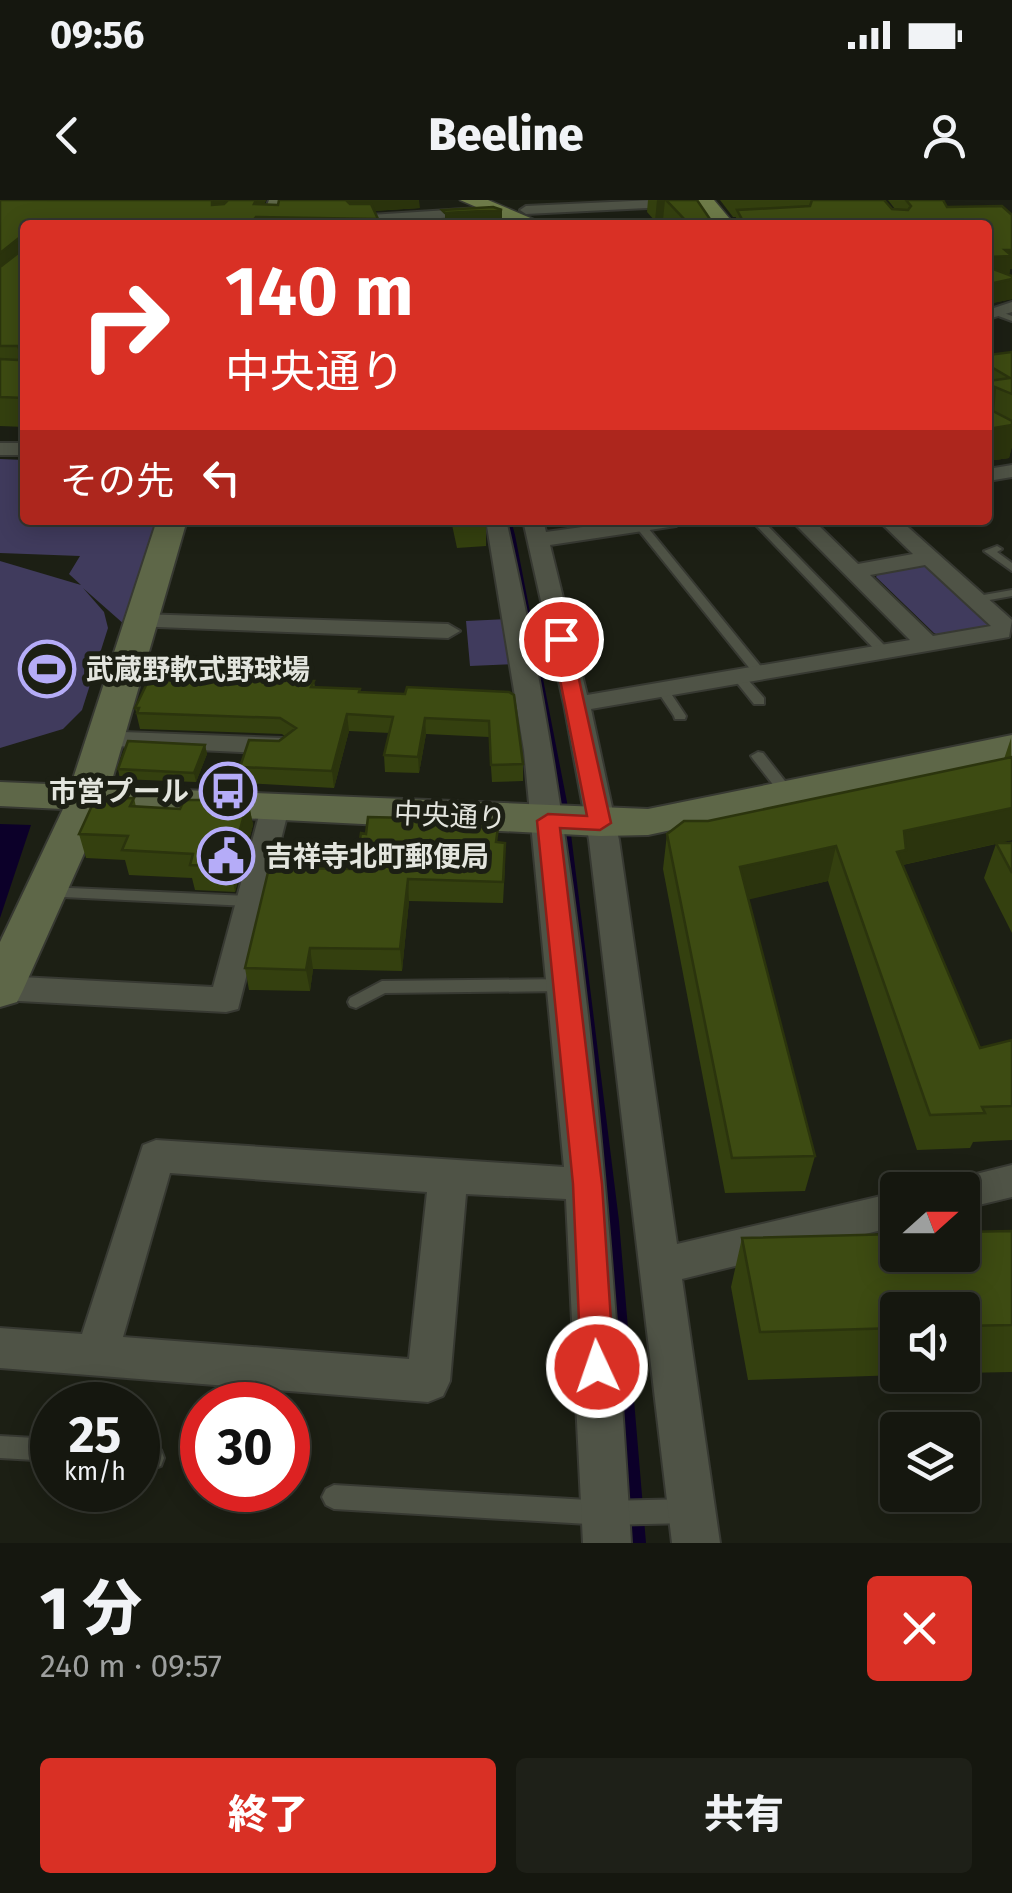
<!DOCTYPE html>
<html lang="ja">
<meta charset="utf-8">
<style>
body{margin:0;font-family:"Fira Sans","Noto Sans JP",sans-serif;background:#1e2018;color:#f1f3f6;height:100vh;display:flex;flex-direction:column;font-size:38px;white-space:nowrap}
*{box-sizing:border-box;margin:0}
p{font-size:32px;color:#9d9f9e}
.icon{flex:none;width:55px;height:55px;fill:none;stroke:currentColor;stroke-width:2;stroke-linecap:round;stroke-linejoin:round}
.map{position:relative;height:1343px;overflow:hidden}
.panel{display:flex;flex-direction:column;background:#15170f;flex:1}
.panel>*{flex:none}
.banner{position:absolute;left:20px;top:20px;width:972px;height:305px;border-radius:10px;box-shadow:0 5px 25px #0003,0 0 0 2px #34362f;background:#d93025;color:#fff;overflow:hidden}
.needle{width:65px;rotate:69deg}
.tools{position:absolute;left:880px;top:972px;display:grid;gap:20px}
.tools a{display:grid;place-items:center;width:100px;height:100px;border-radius:10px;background:#15170f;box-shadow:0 5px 25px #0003,0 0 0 2px #34362f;font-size:50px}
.speed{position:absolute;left:30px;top:1182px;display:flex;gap:20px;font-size:50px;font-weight:700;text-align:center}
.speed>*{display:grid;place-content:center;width:130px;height:130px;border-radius:50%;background:#15170f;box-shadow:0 5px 25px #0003,0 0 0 2px #34362f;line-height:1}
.speed small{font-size:25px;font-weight:400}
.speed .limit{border:15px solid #d22;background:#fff;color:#111}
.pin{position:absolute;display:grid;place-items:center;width:85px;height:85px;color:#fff;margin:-42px;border:5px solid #fff;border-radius:50%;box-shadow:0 2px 10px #0007}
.me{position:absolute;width:110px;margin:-55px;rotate:357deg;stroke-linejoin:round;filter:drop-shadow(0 0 8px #0008)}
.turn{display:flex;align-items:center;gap:35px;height:210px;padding:0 40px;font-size:45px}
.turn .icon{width:130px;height:130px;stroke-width:2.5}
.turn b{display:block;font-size:70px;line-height:85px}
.then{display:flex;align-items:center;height:95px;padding:0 40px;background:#0003;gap:20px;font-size:38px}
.round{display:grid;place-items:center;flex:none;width:105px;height:105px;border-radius:10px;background:#1e2018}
.summary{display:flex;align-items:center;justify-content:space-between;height:170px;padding:0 40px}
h1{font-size:60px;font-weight:800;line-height:75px}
.primary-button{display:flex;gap:20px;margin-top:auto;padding:20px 40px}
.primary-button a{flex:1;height:115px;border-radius:10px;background:#d93025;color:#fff;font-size:40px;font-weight:800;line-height:115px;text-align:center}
.primary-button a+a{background:#1e2018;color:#f1f3f6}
.status{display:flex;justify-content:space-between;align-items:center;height:70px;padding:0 50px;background:#15170f;direction:ltr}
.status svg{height:28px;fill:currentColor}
header{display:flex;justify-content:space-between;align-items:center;height:130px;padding:0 40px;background:#15170f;font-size:45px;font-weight:800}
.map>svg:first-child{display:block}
</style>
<div class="status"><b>09:56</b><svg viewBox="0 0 49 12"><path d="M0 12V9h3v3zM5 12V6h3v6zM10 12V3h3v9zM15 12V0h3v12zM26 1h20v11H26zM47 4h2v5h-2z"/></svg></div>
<header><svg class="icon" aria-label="back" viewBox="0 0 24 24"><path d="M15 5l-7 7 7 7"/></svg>Beeline<svg class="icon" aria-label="person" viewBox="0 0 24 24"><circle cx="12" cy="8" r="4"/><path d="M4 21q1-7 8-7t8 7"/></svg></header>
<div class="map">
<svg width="1012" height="1343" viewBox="0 0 1012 1343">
<rect width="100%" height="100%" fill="#1c1f14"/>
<path fill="#403b5d" d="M 0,259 L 25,260 L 25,320 L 162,320 L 125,425 L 83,388 L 104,412 L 108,428 L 82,510 L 63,529 L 0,548 L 0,361 L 81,385 L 69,374 L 80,356 L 0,353 Z
M 923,364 L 930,367 L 992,427 L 941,436 L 934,433 L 876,377 L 879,372 Z
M 508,419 L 514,464 L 470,466 L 466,421 Z"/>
<path fill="#0c0029" d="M 504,320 L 511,320 L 515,335 L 567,602 L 619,1021 L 646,1343 L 628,1343 Z
M 0,624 L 31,625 L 0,718 Z"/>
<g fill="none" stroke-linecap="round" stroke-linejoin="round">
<g stroke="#373932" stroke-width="4">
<path id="lane" d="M 996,110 L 1012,116 L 1012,121 L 993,114 Z
M 751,320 L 762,320 L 886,447 L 886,453 L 878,453 Z
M 636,323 L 644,323 L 763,469 L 763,475 L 755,475 L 636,327 Z
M 997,346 L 1002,349 L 997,352 L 1012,363 L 1012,371 L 984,351 Z
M 1012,390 L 1012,396 L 978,402 L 972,399 L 978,396 Z
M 738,472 L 742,473 L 764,498 L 764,504 L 754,504 L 734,479 L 734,473 Z
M 662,485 L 666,486 L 686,516 L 685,519 L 675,519 L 674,516 L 656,489 Z
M 758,552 L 763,553 L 792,590 L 794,593 L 792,596 L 782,596 L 753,559 L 751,556 Z
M 48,687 L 248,696 L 256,701 L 248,706 L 43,696 L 40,692 L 43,688 Z
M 566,779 L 572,781 L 574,785 L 572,789 L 566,791 L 385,793 L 356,808 L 350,806 L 348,802 L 350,798 L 382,781 Z
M 0,1236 L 52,1239 L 52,1261 L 0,1258 Z
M 138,1245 L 161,1250 L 164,1258 L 161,1266 L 153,1269 L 138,1267 Z
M 334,1285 L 605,1301 L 689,1299 L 697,1303 L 701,1311 L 697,1319 L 689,1323 L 605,1325 L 334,1309 L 326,1305 L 322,1297 L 326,1289 Z"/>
</g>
<g stroke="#373932" stroke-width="4">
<path id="street" d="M 653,0 L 694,2 L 688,6 L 526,14 L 520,10 L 526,6 Z
M 480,8 L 486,12 L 484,15 L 354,24 L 348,20 L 354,16 Z
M 1012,102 L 1012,112 L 988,119 L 988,110 Z
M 0,243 L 25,243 L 25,255 L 0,255 Z
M 1012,265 L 1012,277 L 988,281 L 988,269 Z
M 486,320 L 506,320 C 583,655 610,1001 631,1343 L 583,1343 L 566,999 L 466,994 L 450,1181 L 443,1196 L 428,1202 L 0,1168 L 0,1128 L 82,1134 L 143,945 L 156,940 L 564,967 L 524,551 ZM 170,973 L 427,992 L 409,1159 L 123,1137 Z
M 523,320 L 543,320 L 546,332 L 633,320 L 686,320 L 676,326 L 550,345 L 587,495 L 910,440 L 791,320 L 813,320 L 858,364 L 913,354 L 878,320 L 900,320 L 1012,420 L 1009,437 L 591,509 L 619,640 L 677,1044 L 898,992 L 898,1026 L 682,1079 L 720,1343 L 672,1343 L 589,640 L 564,504 ZM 925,365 L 991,426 L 933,436 L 870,375 Z
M 140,414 L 448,424 L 460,431 L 448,438 L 132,426 L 128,421 L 132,416 Z
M 123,532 L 282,538 L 295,546 L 282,554 L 114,546 L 110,540 L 114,534 Z
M 275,599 L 285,602 L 289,608 L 238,809 L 226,812 L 0,800 L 1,776 L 213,787 L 261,608 L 265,602 Z
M 1012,965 L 1012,997 L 962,1009 L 962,990 L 944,990 L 948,981 Z"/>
</g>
<g stroke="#373932" stroke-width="4">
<path id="secondary" d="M 269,0 L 287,0 L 278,25 L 260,25 Z
M 157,320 L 187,320 L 110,587 L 648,609 L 1012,535 L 1012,557 L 648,635 L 600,636 L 103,611 L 23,790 L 17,802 L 0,807 L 0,742 L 63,609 L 0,606 L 0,582 L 71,585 Z"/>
</g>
<g stroke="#373932" stroke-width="3">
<path id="primary" d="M 460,0 L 488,0 L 547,25 L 518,25 Z
M 694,0 L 714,0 L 735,25 L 714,25 Z"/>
</g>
<use href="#lane" fill="#4f5346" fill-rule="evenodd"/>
<use href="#street" fill="#4f5346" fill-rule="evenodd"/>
<use href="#secondary" fill="#5e6748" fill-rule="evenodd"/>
<use href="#primary" fill="#6e7b49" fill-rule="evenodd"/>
</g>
<path fill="#34400f" d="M 0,0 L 266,0 L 264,5 L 420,8 L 374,11 L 378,19 L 378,25 L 25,25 L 25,227 L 0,226 Z
M 648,0 L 697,0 L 714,25 L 663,25 L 663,20 L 655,21 L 647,12 Z
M 720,0 L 884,0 L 892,9 L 895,9 L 888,0 L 943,0 L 947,7 L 1002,6 L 1012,15 L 1012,69 L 1010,69 L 1009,75 L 1012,76 L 1012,99 L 988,104 L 988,25 L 735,25 L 736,17 L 733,17 Z
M 1012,152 L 1012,246 L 1009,258 L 988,261 L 988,155 Z
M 451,320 L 486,320 L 486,346 L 457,348 Z
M 314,481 L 315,487 L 360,489 L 360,492 L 405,494 L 509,492 L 523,564 L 523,581 L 492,582 L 489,537 L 426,534 L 419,573 L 385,572 L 384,555 L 390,533 L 349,531 L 334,588 L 243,583 L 240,567 L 286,537 L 282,534 L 140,529 L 135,508 Z
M 1011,538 L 1012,640 L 998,643 L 1012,643 L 1012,733 L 984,678 L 996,644 L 903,665 L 980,848 L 1012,840 L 1012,940 L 973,942 L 970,948 L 917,950 L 828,681 L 748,699 L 815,956 L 805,991 L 725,993 L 663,669 L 667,634 L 708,621 L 1004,559 Z
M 205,545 L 207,554 L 196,582 L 120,579 L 118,569 Z
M 134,598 L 136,607 L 180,609 L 248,600 L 253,625 L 235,692 L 195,690 L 192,678 L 129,675 L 125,660 L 86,658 L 79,634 Z
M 499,643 L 505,665 L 503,703 L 409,701 L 402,771 L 313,769 L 310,791 L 249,790 L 245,768 L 355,669 Z
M 1012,1031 L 1012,1172 L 962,1173 L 962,1110 L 898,1110 L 898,1175 L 901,1175 L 748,1180 L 731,1087 L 742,1038 Z"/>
<path fill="#2b340d" d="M 212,0 L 236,0 L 215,25 Z
M 256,0 L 266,0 L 260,17 L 256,17 L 257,25 L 249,25 Z
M 343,0 L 419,0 L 420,8 L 354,12 Z
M 657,0 L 665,0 L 663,20 L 655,21 Z
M 502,10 L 502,22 L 445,25 L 445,13 Z
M 19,38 L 25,62 L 0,82 L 0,53 Z
M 1005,50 L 1012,50 L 1012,69 L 1010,69 L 1009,76 L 988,77 L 988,57 Z
M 1012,79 L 1012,99 L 988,104 L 989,84 Z
M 1012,225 L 1012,246 L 1009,258 L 988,261 L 988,229 Z
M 347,514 L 349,531 L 334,588 L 332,571 Z
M 425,518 L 426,534 L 419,573 L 418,557 Z
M 205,545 L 207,554 L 196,582 L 194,573 Z
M 248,600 L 253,625 L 235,692 L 230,667 Z
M 1012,608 L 1012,640 L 902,665 L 888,687 L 904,631 Z
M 836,646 L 828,681 L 734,703 L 740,667 Z
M 408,679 L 409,701 L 402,771 L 400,749 Z
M 310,748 L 313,769 L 310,791 L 306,770 Z"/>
<path fill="#3d4b12" stroke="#2b340d" stroke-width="2.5" d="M 0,0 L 212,0 L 212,5 L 224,4 L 228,0 L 256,0 L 254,4 L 278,5 L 279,0 L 346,0 L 350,4 L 371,4 L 378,19 L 256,17 L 249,25 L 25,25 L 25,198 L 0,197 L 0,159 L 18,160 L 22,156 L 18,146 L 0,146 L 0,67 L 22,50 L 19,38 L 0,53 Z
M 666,0 L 697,0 L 714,25 L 690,25 Z
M 812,0 L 884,0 L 892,9 L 908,10 L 911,6 L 906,0 L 943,0 L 947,7 L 1002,6 L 1012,15 L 1012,50 L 1005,50 L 1012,56 L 988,57 L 988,25 L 745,25 L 737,10 L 810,6 Z
M 493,7 L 502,10 L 445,13 L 442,10 Z
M 988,67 L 1012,76 L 1012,79 L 989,84 L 989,93 L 988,93 Z
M 1012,152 L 1012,194 L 995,187 L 993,211 L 1012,221 L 1012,225 L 988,229 L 988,181 L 1010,178 L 988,165 L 988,155 Z
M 456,320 L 486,320 L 486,321 L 457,323 Z
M 152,473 L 306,481 L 314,481 L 311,487 L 360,489 L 359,492 L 405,494 L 407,487 L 509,492 L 514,495 L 523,564 L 491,565 L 489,521 L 425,518 L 418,557 L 384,555 L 393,517 L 347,514 L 332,571 L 240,567 L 249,540 L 279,541 L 296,528 L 280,518 L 137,513 L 139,508 L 135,508 Z
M 128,541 L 205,545 L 194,573 L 118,569 Z
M 1012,557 L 1012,608 L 904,631 L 906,650 L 897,652 L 980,848 L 1012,840 L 1012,906 L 982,907 L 985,913 L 930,915 L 836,646 L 740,667 L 815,956 L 732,958 L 667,634 L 684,621 L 708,621 Z
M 134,598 L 130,606 L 180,609 L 184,600 L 248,600 L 230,667 L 190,665 L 193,654 L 122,650 L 128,636 L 79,634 L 95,599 Z
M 368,617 L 499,620 L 496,642 L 505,643 L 503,682 L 408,679 L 400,749 L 310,748 L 306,770 L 245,768 L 269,668 L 355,669 L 361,633 L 366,634 Z
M 996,643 L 1012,643 L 1012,673 Z
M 1012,1031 L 1012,1125 L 962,1126 L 962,1110 L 898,1110 L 898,1128 L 760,1132 L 742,1038 L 898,1034 L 898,1055 L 962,1055 L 962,1032 Z"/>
<path fill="#d93025" stroke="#8d1f18" stroke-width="2.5" d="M 561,433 L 570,439 L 611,623 L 600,630 L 560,628 L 602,984 L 614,1167 L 609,1178 L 597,1182 L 586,1178 L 581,1167 L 573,984 L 537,621 L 548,614 L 587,616 L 552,439 Z"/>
<defs>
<g id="stadium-ring" transform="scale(2.875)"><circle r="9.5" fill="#1c1f14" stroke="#b5acf8" stroke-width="1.5"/><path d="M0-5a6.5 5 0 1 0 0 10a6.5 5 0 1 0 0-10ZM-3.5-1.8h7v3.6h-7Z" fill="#b5acf8"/></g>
<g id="bus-ring" transform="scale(2.875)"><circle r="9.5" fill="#1c1f14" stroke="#b5acf8" stroke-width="1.5"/><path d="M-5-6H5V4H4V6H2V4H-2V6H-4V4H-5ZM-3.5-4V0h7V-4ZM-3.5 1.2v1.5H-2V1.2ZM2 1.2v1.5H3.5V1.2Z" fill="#b5acf8"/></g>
<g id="civic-ring" transform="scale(2.875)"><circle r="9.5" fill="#1c1f14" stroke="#b5acf8" stroke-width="1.5"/><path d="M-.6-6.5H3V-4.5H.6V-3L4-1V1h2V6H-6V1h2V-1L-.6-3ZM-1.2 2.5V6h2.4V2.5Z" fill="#b5acf8"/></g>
</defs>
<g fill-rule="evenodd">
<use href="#stadium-ring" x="47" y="469"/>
<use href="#bus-ring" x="228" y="591"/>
<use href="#civic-ring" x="226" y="656"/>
</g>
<g text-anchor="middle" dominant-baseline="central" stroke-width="10" stroke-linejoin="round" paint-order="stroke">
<g font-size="28" font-weight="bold" fill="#e3e5de" stroke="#1c1f14" text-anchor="start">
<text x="86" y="469">武蔵野軟式野球場</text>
<text x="189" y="591" text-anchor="end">市営プール</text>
<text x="265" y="656">吉祥寺北町郵便局</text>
</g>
<g font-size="28" fill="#e3e5de" stroke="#1c1f14">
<text transform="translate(450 616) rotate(3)">中央通り</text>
</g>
</g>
</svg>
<div class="tools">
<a><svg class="needle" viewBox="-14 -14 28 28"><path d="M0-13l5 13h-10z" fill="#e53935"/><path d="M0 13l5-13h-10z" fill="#9d9f9e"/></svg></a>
<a><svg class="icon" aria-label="sound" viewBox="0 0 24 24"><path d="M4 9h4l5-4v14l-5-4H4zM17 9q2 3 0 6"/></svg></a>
<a><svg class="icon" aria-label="layers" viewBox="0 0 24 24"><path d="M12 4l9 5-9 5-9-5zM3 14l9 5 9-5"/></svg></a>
</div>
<div class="speed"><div>25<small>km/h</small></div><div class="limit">30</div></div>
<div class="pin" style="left:561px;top:439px;background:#d93025"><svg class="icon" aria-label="arrive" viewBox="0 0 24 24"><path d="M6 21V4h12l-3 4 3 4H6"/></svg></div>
<svg class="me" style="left:597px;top:1167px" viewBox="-20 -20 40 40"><circle r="17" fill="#d93025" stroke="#fff" stroke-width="3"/><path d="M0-11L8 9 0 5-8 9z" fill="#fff"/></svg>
<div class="banner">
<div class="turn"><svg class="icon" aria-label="right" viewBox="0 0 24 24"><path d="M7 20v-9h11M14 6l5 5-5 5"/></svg><div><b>140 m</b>中央通り</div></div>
<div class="then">その先<svg class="icon" aria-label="left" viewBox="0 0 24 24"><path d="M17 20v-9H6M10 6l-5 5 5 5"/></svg></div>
</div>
</div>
<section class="panel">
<div class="summary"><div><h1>1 分</h1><p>240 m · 09:57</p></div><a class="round" style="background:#d93025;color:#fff"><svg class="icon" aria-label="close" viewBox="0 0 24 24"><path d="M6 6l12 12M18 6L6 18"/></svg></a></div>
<div class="primary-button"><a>終了</a><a>共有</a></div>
</section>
